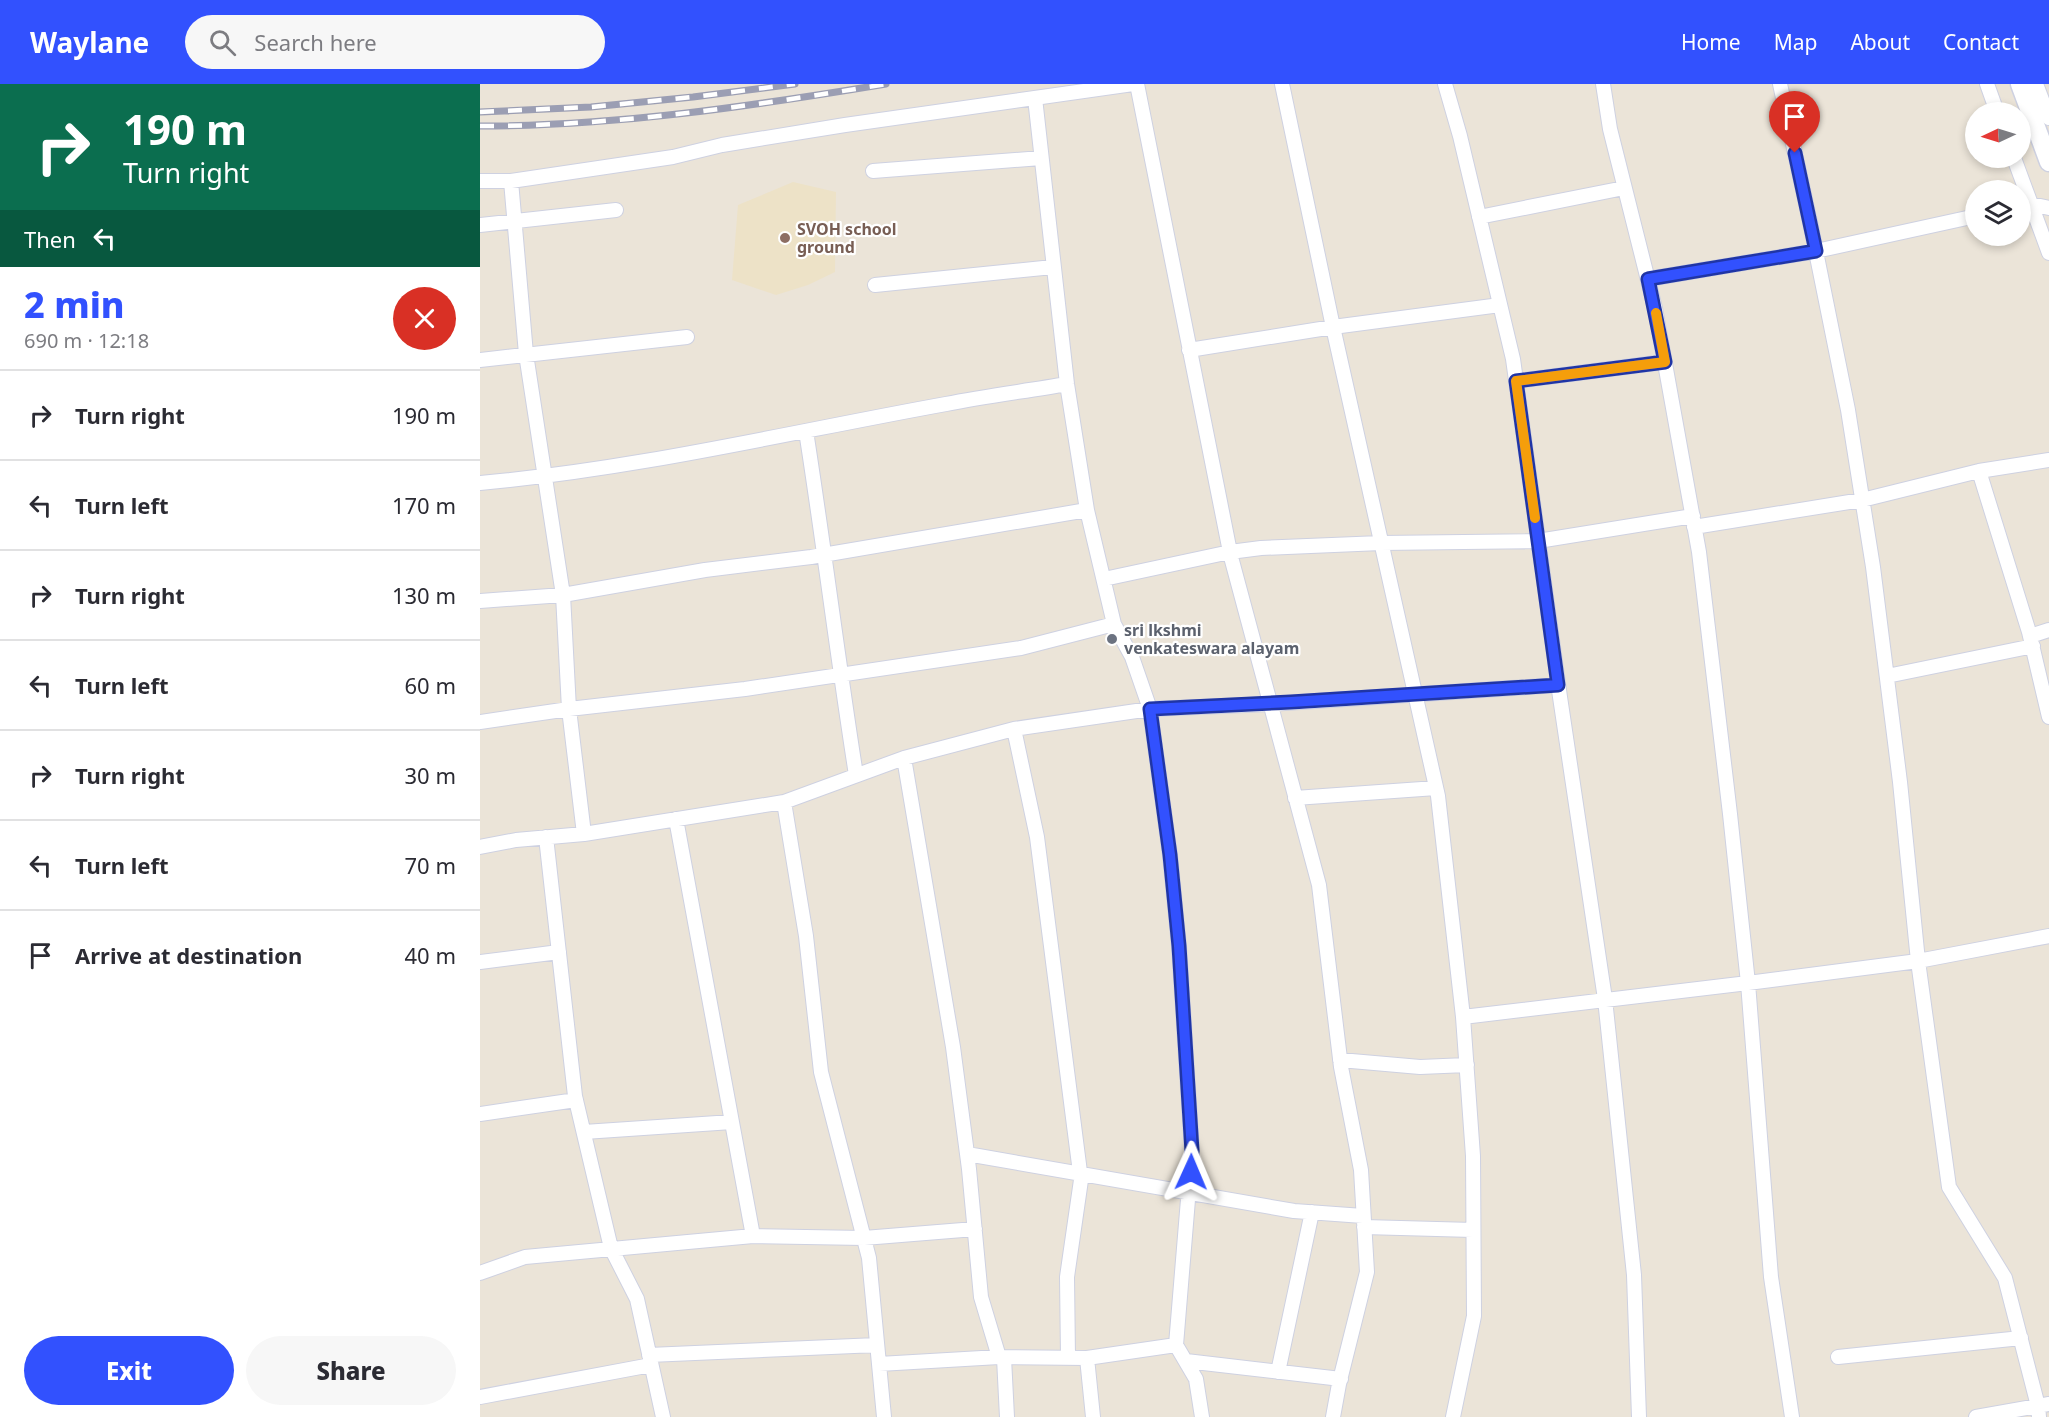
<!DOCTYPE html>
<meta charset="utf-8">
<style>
body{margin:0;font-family:"Noto Sans",sans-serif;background:#f7f7f7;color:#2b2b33;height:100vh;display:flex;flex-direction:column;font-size:22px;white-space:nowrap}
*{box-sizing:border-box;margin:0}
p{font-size:20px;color:#7c7c81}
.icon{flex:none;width:33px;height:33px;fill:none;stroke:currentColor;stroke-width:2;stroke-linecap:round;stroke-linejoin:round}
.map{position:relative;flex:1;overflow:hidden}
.side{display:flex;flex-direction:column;background:#fff;width:480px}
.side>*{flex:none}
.top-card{background:#0b6e4f;color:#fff;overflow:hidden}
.needle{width:39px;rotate:266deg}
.tools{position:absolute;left:1485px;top:18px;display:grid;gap:12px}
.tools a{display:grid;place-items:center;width:66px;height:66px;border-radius:50%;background:#fff;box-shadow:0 3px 9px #0003;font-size:30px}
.pin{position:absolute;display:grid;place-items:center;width:51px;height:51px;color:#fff;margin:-62px -26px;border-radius:50% 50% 50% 0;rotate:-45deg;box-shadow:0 0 6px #0007}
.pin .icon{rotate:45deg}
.me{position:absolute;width:66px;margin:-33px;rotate:1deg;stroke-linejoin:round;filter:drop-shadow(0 0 4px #0008)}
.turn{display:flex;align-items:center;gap:21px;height:126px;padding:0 24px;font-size:27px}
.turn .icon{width:78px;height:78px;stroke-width:2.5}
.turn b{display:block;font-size:42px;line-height:51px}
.then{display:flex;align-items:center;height:57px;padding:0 24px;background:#0003;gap:12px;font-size:22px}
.round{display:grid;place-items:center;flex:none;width:63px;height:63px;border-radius:32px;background:#f7f7f7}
.headline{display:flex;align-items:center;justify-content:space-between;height:102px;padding:0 24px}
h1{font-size:36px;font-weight:800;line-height:45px;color:#3251fe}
.cta{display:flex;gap:12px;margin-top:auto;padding:12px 24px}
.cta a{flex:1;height:69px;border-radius:36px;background:#3251fe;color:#fff;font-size:24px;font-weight:800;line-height:69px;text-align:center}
.cta a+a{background:#f7f7f7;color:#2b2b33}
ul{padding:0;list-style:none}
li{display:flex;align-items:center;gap:18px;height:90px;padding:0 24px;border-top:2px solid #e1e1e2}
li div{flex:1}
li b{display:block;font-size:22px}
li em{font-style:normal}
header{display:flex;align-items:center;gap:36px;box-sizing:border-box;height:84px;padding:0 30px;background:#3251fe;color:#fff}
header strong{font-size:28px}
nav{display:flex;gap:33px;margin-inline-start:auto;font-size:21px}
.search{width:420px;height:54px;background:#f7f7f7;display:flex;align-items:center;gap:15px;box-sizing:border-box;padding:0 21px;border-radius:33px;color:#7c7c81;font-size:22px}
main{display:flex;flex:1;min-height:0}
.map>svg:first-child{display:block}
</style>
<header>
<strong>Waylane</strong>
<div class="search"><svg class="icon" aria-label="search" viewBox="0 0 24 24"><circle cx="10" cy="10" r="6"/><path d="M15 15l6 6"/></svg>Search here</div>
<nav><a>Home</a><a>Map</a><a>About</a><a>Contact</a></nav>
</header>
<main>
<section class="side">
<div class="top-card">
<div class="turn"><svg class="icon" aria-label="right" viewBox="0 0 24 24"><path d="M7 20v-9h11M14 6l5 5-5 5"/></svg><div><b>190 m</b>Turn right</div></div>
<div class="then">Then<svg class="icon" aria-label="left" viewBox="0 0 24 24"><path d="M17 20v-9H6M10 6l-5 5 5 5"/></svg></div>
</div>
<div class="headline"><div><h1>2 min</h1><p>690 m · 12:18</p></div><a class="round" style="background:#d93025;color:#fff"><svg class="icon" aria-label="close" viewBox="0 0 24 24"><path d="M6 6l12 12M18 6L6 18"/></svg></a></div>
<ul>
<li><svg class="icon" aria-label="right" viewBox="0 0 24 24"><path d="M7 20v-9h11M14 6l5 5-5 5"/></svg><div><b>Turn right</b></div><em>190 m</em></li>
<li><svg class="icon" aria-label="left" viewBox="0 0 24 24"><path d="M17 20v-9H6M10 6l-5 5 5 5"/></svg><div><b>Turn left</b></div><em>170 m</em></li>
<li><svg class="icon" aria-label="right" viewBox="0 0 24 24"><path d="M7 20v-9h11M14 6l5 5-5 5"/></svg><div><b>Turn right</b></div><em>130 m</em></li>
<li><svg class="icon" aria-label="left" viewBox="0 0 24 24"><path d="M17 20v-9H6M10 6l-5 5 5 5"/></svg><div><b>Turn left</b></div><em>60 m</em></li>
<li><svg class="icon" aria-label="right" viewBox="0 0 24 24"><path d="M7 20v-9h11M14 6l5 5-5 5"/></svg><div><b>Turn right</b></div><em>30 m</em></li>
<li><svg class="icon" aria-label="left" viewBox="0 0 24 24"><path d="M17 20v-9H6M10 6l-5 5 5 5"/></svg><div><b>Turn left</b></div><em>70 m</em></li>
<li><svg class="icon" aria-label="arrive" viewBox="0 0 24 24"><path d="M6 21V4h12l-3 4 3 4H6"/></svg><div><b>Arrive at destination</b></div><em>40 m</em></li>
</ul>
<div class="cta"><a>Exit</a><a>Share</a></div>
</section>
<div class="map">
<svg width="1569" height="1333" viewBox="0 0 1569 1333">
<rect width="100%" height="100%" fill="#ebe4d8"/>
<path fill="#ede2c7" d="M 313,98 L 356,108 L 355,188 L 328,201 L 296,211 L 252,196 L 258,121 Z"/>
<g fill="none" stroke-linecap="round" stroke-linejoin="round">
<g stroke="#ced1e1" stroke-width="16">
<path id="minor" d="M 657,0 L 751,473 L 839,801 L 861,983 L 881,1086 L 887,1188 L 859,1300 L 853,1333
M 802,0 L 853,243 L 958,712 L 983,933 L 993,1072 L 994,1232 L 973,1333
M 965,0 L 980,52 L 1033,275 L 1080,613 L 1125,915 L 1154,1191 L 1159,1333
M 1123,0 L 1130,45 L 1175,224 L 1219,468 L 1250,730 L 1268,899 L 1291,1193 L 1312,1333
M 1300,0 L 1330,138 L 1368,326 L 1393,483 L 1420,698 L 1438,877 L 1469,1103 L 1525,1194 L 1558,1322 L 1559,1333
M 1507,0 L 1517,28
M 1556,0 L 1569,34
M 555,14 L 587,300 L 607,426 L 634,540 L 652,573 L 670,625 L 690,771 L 699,862 L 712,1067 L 696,1261 L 716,1295 L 722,1333
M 1534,74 L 1569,169
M 393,87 L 561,74
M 0,97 L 31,97 L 193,73 L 242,61 L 365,41 L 653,0
M 31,97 L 46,270 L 83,511 L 89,625 L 104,750
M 1540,122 L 1551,120 L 1569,124
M 999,133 L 1144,104
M 0,141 L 136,126
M 1168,195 L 1336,167 L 1496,132
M 395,201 L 573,183
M 709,266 L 853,243 L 1020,221
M 0,276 L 207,253
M 1036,297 L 1184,278
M 326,347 C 344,462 358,577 376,691
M 1499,387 L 1569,376
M 0,399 C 157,385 311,348 466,320 C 506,312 547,307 587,300
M 1214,443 L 1382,416 L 1499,387 L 1549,548 L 1569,633
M 624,495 L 750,468 L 781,464 L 901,459 L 1058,457 L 1213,432
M 0,517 L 83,511 L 225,486 L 331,473 L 607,426
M 1550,552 L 1569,546
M 1407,592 L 1553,562
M 0,638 L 89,625 L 265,605 L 541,564 L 634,540
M 534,645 L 557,753 L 601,1096 L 587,1193 L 588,1274
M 424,674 L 473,963 L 489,1085 L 501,1213 L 519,1273
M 815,714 L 956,704
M 304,718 L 326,852 L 341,988 L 389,1174 L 404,1333
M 66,753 L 95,1012 L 131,1164 L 157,1215 L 183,1333
M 0,763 L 36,756 L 104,750 L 304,718 L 424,674 L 534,645 L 670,625 L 790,620 L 1078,601
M 0,878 L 79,868
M 983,933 L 1268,899 L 1438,877 L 1569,852
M 860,976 L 940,983 L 987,981
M 0,1030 L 96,1016
M 104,1048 L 252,1038
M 487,1070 L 814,1127 L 883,1132
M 884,1143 L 993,1146
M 273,1152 L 384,1154 L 495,1145
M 0,1189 L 45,1173 L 273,1152 L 196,735
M 169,1271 L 397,1261
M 1358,1273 L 1541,1254
M 524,1274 L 527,1333
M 706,1277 L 861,1295
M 399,1280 L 519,1273 L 607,1274
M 798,1288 L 832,1128
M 0,1313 L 171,1281
M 613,1333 L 607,1274 L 696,1261
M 1496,1333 L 1569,1320"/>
</g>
<g stroke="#ced1e1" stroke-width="21">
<path id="tertiary" d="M 1540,0 L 1569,78"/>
</g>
<use href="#minor" stroke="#fff" stroke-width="14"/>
<use href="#tertiary" stroke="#fff" stroke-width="18"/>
<g stroke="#9b9eb3" stroke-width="7">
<path id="rail" d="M 0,28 L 111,23 L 213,13 L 315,0
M 0,42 C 137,42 272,22 406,0"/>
</g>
<use href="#rail" stroke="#fff" stroke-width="4.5" stroke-dasharray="14" stroke-linecap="butt"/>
</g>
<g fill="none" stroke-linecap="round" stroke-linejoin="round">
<g stroke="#2035a5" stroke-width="15">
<path id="route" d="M 711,1088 L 712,1067 L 699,862 L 690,771 L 670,625 L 811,618 L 1078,601 L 1036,297 L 1185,278 L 1168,195 L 1336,167 L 1315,69"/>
</g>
<use href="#route" stroke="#3251fe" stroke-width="10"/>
<path stroke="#f59e0b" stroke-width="10" d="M 1055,434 L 1036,297 L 1185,278 L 1176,229"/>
</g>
<circle fill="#8d6e63" stroke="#fff" stroke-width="2" cx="305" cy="154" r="6"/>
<circle fill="#6b7280" stroke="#fff" stroke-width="2" cx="632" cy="555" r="6"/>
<g text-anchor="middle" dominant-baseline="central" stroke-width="4.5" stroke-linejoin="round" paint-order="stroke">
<g font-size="16" font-weight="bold" fill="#785e54" stroke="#fff" text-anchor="start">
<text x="317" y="145">SVOH school<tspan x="317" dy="18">ground</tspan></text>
</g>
<g font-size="16" font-weight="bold" fill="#5b616d" stroke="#fff" text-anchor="start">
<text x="644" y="546">sri lkshmi<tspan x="644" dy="18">venkateswara alayam</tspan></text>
</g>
</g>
</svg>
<div class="tools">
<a><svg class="needle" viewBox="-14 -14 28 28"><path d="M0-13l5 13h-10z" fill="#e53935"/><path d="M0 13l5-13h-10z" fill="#7c7c81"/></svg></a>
<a><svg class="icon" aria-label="layers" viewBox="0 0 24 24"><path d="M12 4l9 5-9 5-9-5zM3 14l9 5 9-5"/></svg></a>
</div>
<div class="pin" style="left:1315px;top:69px;background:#d93025"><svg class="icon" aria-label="arrive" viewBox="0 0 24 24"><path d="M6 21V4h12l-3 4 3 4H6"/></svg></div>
<svg class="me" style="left:711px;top:1088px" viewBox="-20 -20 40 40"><path d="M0-17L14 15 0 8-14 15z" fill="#3251fe" stroke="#fff" stroke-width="4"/></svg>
</div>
</main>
